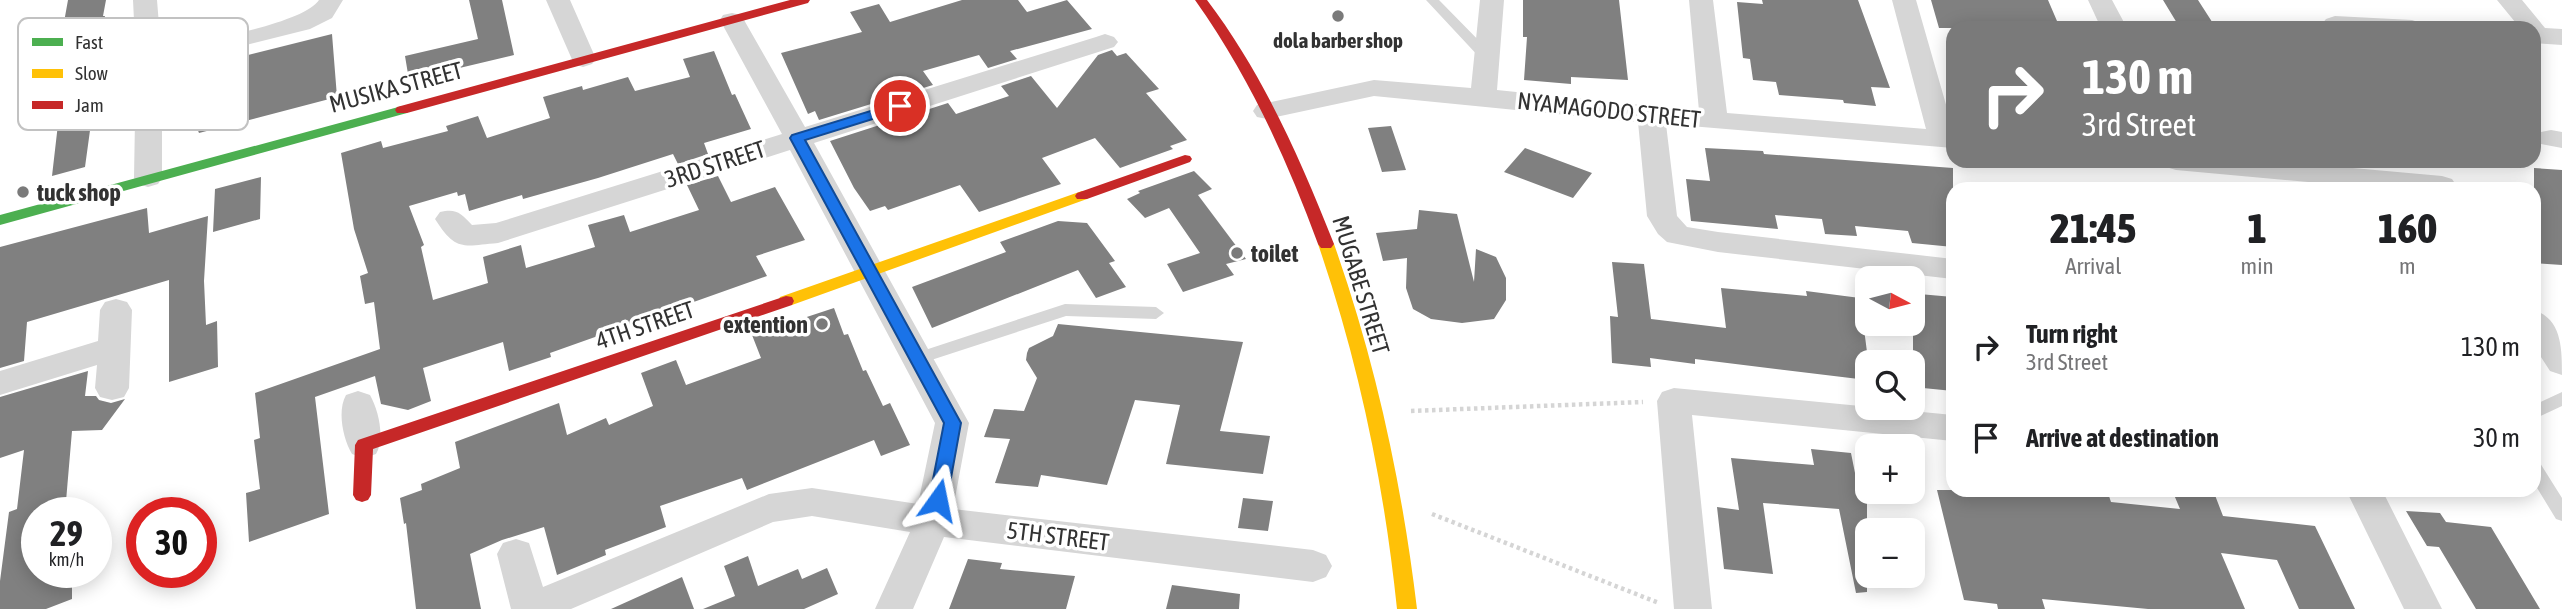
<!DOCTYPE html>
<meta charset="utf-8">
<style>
body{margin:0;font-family:"Asap Condensed",sans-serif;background:#f2f2f2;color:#202124;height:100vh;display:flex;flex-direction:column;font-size:26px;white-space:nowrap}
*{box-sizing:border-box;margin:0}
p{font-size:23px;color:#757577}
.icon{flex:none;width:38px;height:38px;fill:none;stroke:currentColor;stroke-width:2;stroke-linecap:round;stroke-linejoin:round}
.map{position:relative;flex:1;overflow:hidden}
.panel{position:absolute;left:1946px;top:182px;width:595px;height:315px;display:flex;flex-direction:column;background:#fff;border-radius:21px;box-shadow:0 4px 18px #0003}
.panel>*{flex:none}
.hud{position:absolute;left:1946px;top:21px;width:595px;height:147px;border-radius:21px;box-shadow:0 4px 18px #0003;background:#7a7a7a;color:#fff;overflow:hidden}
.needle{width:46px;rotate:97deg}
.controls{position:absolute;left:1855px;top:266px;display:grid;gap:14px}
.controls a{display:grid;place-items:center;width:70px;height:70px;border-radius:14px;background:#fff;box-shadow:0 4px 18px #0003;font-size:35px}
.speed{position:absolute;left:21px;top:497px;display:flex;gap:14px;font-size:35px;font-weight:700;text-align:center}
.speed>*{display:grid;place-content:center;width:91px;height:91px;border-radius:50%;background:#fff;box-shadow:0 4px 18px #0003;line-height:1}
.speed small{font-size:18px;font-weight:400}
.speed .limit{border:10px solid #d22;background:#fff;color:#111}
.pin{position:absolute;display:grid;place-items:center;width:60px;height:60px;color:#fff;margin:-30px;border:4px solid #fff;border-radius:50%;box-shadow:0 2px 7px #0007}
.me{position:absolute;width:77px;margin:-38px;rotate:12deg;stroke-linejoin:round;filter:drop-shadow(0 0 5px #0008)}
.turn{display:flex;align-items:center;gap:24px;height:147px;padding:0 21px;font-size:32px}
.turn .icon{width:91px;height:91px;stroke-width:2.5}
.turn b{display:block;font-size:49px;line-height:60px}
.eta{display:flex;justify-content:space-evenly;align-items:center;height:119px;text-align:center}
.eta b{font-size:42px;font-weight:800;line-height:49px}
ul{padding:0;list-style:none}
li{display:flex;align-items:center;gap:21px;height:91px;padding:0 21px}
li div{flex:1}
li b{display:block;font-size:26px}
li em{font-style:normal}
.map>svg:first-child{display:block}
</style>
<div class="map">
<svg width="2562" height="609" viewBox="0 0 2562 609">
<rect width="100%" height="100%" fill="#fff"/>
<path fill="#808080" d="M 68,0 L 106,0 L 103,16 L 105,16 L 90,73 L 98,72 L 85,167 L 52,176 L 61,98 L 58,99 L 65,60 L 57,61 Z
M 469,0 L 502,0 L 514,55 L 409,80 L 405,56 L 478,39 Z
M 962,0 L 1018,0 L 1027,12 L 1067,0 L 1092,29 L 1010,51 L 1017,59 L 988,68 L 979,55 L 923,71 L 933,85 L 819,120 L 815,111 L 808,114 L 781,53 L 862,32 L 850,12 L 879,4 L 890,22 Z
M 1523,0 L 1619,0 L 1628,80 L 1571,77 L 1571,84 L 1524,80 L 1527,37 L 1523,37 Z
M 1762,0 L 1858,0 L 1890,88 L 1871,87 L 1876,106 L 1844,103 L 1843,100 L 1779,95 L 1776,82 L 1753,80 L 1750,59 L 1743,58 L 1737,2 L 1763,4 Z
M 1931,0 L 2048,0 L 2060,28 L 1939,28 Z
M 2163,0 L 2198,0 L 2216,28 L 2180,28 Z
M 332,34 L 337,97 L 199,133 L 186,101 L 188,70 Z
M 1112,50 L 1117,56 L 1126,53 L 1159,89 L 1146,93 L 1187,140 L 1170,146 L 1173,149 L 1120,168 L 1095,138 L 1042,158 L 1061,184 L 979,212 L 960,185 L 888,210 L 885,206 L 870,211 L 854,188 L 830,141 L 948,103 L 956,114 L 1009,96 L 1001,86 L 1031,76 L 1057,108 L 1098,55 Z
M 714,51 L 732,95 L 735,94 L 751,129 L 704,143 L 708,154 L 678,164 L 673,154 L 598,178 L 523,199 L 522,195 L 469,211 L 465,194 L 458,196 L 457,192 L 409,206 L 424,245 L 421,247 L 433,300 L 488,283 L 483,257 L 521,245 L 526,268 L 595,247 L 588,225 L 624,215 L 630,232 L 699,210 L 687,185 L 718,176 L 731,202 L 775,187 L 805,240 L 756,256 L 767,276 L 550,353 L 551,357 L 509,371 L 503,342 L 423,368 L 431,401 L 408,410 L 381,404 L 375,376 L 315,397 L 329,514 L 249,542 L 246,493 L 260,489 L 254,440 L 260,438 L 255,393 L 380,349 L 374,302 L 365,304 L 360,276 L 368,273 L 354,229 L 341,153 L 381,141 L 383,148 L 448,131 L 446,126 L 478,116 L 487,138 L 550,118 L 543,97 L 582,86 L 583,90 L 628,77 L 635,91 L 690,77 L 683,59 Z
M 1391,126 L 1406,170 L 1382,172 L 1368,128 Z
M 1525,148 L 1592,173 L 1573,198 L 1504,172 Z
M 1705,148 L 1763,151 L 1764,154 L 1953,168 L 1953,247 L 1912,243 L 1908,231 L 1855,226 L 1857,236 L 1825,234 L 1822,219 L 1775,215 L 1778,229 L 1691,221 L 1686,179 L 1710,181 Z
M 2534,168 L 2562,170 L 2562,265 L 2534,263 Z
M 1194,171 L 1212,189 L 1198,195 L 1246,259 L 1226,264 L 1234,275 L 1183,292 L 1167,264 L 1200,253 L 1169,208 L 1145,218 L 1127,199 L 1140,193 L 1138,191 Z
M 261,177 L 260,219 L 213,232 L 215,189 Z
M 147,208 L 149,233 L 208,216 L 204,281 L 206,325 L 217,321 L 218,367 L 169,382 L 169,280 L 27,322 L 24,361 L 0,368 L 0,247 Z
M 1419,210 L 1457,214 L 1474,282 L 1476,249 L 1496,257 L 1506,278 L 1506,300 L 1494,319 L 1462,323 L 1431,319 L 1413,309 L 1406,288 L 1407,258 L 1383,261 L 1376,233 L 1417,229 Z
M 1058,221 L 1087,223 L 1115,261 L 1109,263 L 1126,287 L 1096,298 L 1078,270 L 932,328 L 912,287 L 1006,252 L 1000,242 Z
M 1612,262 L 1644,264 L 1651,319 L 1726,328 L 1721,288 L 1807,296 L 1806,291 L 1860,298 L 1867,352 L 1867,380 L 1695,359 L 1695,364 L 1650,358 L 1651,367 L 1612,363 L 1610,316 L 1618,317 Z
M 1919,294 L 1953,297 L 1953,391 L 1913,387 L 1913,302 L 1921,303 Z
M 834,308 L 844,335 L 848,334 L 863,371 L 866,370 L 883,406 L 890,403 L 910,445 L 881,456 L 874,440 L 747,490 L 742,478 L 660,506 L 666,527 L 605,550 L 606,555 L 557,575 L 544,527 L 502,540 L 470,554 L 481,609 L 416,609 L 406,523 L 404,524 L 400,498 L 422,490 L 421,484 L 460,468 L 455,442 L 559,403 L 567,435 L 606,418 L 609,425 L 653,406 L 641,373 L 676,360 L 686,385 L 761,358 L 752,335 Z
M 1058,324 L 1243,342 L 1220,431 L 1270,436 L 1263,474 L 1166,464 L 1180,405 L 1135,400 L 1107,485 L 1041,475 L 1038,487 L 995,483 L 1010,439 L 984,437 L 994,409 L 1024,411 L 1037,378 L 1026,360 L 1027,353 L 1029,348 L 1053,336 Z
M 88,371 L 85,396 L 96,396 L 99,400 L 111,403 L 125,399 L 102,430 L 72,431 L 65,513 L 37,513 L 37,572 L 72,572 L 72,599 L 46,609 L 0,609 L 0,581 L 9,512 L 17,509 L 24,450 L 0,458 L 0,397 Z
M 1811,449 L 1851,453 L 1855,473 L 1867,474 L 1867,592 L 1856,593 L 1839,509 L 1763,503 L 1773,574 L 1724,569 L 1717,507 L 1739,510 L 1731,458 L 1814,465 Z
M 1937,490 L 2107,490 L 2111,502 L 2180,509 L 2172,490 L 2213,490 L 2223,516 L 2315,526 L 2355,609 L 2299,609 L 2277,560 L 2221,553 L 2245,609 L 2148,609 L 2042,599 L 2045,609 L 1998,609 L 1997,604 L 1964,600 Z
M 1243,498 L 1273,501 L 1268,531 L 1238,528 Z
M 2406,511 L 2440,513 L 2446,522 L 2491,527 L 2540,609 L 2476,609 L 2439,547 L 2427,546 Z
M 748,556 L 758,586 L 798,569 L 802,579 L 827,568 L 838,594 L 804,609 L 703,609 L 735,596 L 724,566 Z
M 968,559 L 1002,563 L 1000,569 L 1075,576 L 1066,609 L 949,609 Z
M 682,577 L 694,609 L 611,609 Z
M 1172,585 L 1240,594 L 1239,609 L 1166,609 Z"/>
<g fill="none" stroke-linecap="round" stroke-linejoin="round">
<path stroke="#d5d5d5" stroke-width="4.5" stroke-dasharray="3.5 3.5" stroke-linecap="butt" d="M 1411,411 L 1643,402
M 1432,514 L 1659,603"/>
<path fill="#d6d6d6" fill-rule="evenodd" d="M 1426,0 L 1439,0 L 1491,53 L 1491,59 L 1481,59 Z
M 1065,304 L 1156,307 L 1164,313 L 1156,319 L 1066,316 L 919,364 L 913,362 L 911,358 L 913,354 Z
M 2562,392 L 2562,406 L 2534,419 L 2534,405 Z
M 2534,461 L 2540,463 L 2562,498 L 2562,521 L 2556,519 L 2534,483 Z"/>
<path fill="#d6d6d6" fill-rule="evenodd" d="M 133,0 L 157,0 L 161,50 C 193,43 304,24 319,0 L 343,0 L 332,18 L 310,29 L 162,66 L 162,178 L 158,184 L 148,187 L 138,184 L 134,178 L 136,61 Z
M 546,0 L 570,0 L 596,59 L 592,64 L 583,67 L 574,64 Z
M 1480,0 L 1504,0 L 1497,90 L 1699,111 L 1689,0 L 1713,0 L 1727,113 L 1926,129 L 1892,0 L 1916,0 L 1953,129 L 1953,148 L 1666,124 L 1677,216 L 1687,227 L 1718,232 L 1953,259 L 1953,279 L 1718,252 L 1667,242 L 1658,234 L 1647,216 L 1638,122 L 1374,96 L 1267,119 L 1257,117 L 1253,111 L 1257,105 L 1374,80 L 1471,88 Z
M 2088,0 L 2112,0 L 2127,28 L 2101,28 Z
M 2497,0 L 2522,0 L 2545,28 L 2562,29 L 2562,45 L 2534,43 L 2534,28 L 2520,28 Z
M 732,13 L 741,15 L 744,20 L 805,127 L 1096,37 L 1105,34 L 1114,37 L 1118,42 L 1114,47 L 814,143 L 969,423 L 953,509 L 1313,550 L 1326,555 L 1332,566 L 1326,577 L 1313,582 L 944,537 L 913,609 L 875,609 L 910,532 L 812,516 L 773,522 L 571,609 L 511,609 L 497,554 L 503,543 L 516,539 L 529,543 L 543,587 L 769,494 L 812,488 L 918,504 L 935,423 L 790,150 L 498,243 C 463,246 456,252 435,219 L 440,212 C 456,208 461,213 472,225 L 496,223 L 782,134 L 720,20 L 723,15 Z
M 2335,16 L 2412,20 L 2421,23 L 2425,28 L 2325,28 L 2322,24 L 2326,19 Z
M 2551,130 L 2562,132 L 2562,148 L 2541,144 L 2537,138 L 2541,132 Z
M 2162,161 L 2275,161 L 2442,176 L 2452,179 L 2456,185 L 2454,189 L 2386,189 L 2176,170 L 2166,167 Z
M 116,299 L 127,302 L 132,310 L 129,388 L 124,397 L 112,400 L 100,397 L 95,388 L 97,365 L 0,395 L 0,371 L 98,341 L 100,310 L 105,302 Z
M 2534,310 C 2562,319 2562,349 2562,375 L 2550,371 L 2534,346 Z
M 1674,388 L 1953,415 L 1953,441 L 1692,415 L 1712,609 L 1674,609 L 1657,401 L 1662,392 Z
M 358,391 L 370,395 C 379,411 385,439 376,454 L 364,458 L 352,454 C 343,439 337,411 346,395 Z
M 2346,490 L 2382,490 L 2442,609 L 2404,609 Z"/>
<path fill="#4caf50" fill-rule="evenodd" d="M 402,106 L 409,110 L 407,113 L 0,225 L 0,215 Z"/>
<path fill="#ffc107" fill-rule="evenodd" d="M 1082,191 L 1087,193 L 1089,196 L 1087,199 L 792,305 L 780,305 L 778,301 L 780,297 Z
M 1326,239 L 1334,244 C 1376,363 1402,484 1417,609 L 1397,609 C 1384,484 1359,363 1318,244 Z"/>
<path fill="#c62828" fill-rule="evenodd" d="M 790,0 L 810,0 L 808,3 L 407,113 L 397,113 L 395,110 L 397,107 Z
M 1195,0 L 1207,0 C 1263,74 1300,158 1334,244 L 1331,248 L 1321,248 L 1318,244 C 1286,157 1249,76 1195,0 Z
M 1185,155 L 1190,156 L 1192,159 L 1190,162 L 1087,199 L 1077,199 L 1075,196 L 1077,193 Z
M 786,296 L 792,297 L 794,301 L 792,305 L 373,449 L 371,495 L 368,500 L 362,502 L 356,500 L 353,495 L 355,445 L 358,440 Z"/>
</g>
<path fill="#1a73e8" stroke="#114b97" stroke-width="2" d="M 900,102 L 905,103 L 905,109 L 805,140 L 961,423 L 947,500 L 944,505 L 938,507 L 931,505 L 929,500 L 944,423 L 790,138 L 792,135 Z"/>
<g fill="#7a7a7a" stroke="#fff" stroke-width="2.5">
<circle cx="1338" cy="16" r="7"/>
<circle cx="23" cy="192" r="7"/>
<circle cx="1237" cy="253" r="7"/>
<circle cx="822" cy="324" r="7"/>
</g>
<g text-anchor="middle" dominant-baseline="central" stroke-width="7" stroke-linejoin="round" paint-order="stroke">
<g font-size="21" font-weight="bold" fill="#323232" stroke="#fff">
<text x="1338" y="40">dola barber shop</text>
</g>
<g font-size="24" fill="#323232" stroke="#fff">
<text transform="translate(396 87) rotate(-15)">MUSIKA STREET</text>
<text transform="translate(1609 110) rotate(6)">NYAMAGODO STREET</text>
<text transform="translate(715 164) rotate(-18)">3RD STREET</text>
<text transform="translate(1361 285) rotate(73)">MUGABE STREET</text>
<text transform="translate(645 325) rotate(-19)">4TH STREET</text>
<text transform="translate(1058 536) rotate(7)">5TH STREET</text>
</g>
<g font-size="24" font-weight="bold" fill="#323232" stroke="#fff" text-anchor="start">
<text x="37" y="192">tuck shop</text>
<text x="1251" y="253">toilet</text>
<text x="808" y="324" text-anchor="end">extention</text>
</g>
</g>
<rect x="18" y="18" width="230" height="112" rx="10" fill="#fff" stroke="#c2c2c2" stroke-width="2"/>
<rect x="32" y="38" width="31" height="8" fill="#4caf50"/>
<rect x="32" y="69" width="31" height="9" fill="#ffc107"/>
<rect x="32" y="101" width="31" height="8" fill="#c62828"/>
<g font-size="19" fill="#323232">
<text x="75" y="49">Fast</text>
<text x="75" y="80">Slow</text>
<text x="75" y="112">Jam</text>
</g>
</svg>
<div class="controls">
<a><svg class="needle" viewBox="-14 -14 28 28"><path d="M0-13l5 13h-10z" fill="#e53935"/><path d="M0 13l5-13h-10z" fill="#757577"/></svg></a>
<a><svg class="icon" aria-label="search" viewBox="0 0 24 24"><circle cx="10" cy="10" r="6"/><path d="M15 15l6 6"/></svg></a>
<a>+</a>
<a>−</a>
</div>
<div class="speed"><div>29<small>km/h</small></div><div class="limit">30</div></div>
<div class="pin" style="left:900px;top:106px;background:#d93025"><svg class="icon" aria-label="arrive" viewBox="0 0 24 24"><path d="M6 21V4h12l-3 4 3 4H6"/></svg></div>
<svg class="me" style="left:938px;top:500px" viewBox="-20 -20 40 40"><path d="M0-17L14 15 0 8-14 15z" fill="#1a73e8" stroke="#fff" stroke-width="4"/></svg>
<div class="hud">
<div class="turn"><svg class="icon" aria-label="right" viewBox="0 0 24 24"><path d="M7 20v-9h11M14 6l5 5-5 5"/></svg><div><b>130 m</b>3rd Street</div></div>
</div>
<section class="panel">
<div class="eta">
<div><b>21:45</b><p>Arrival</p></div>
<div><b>1</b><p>min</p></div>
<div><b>160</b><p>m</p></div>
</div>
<ul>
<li><svg class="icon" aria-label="right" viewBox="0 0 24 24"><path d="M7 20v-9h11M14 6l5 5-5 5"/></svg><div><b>Turn right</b><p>3rd Street</p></div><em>130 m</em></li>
<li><svg class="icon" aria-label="arrive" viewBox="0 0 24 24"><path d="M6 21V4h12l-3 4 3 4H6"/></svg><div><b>Arrive at destination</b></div><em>30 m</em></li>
</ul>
</section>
</div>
